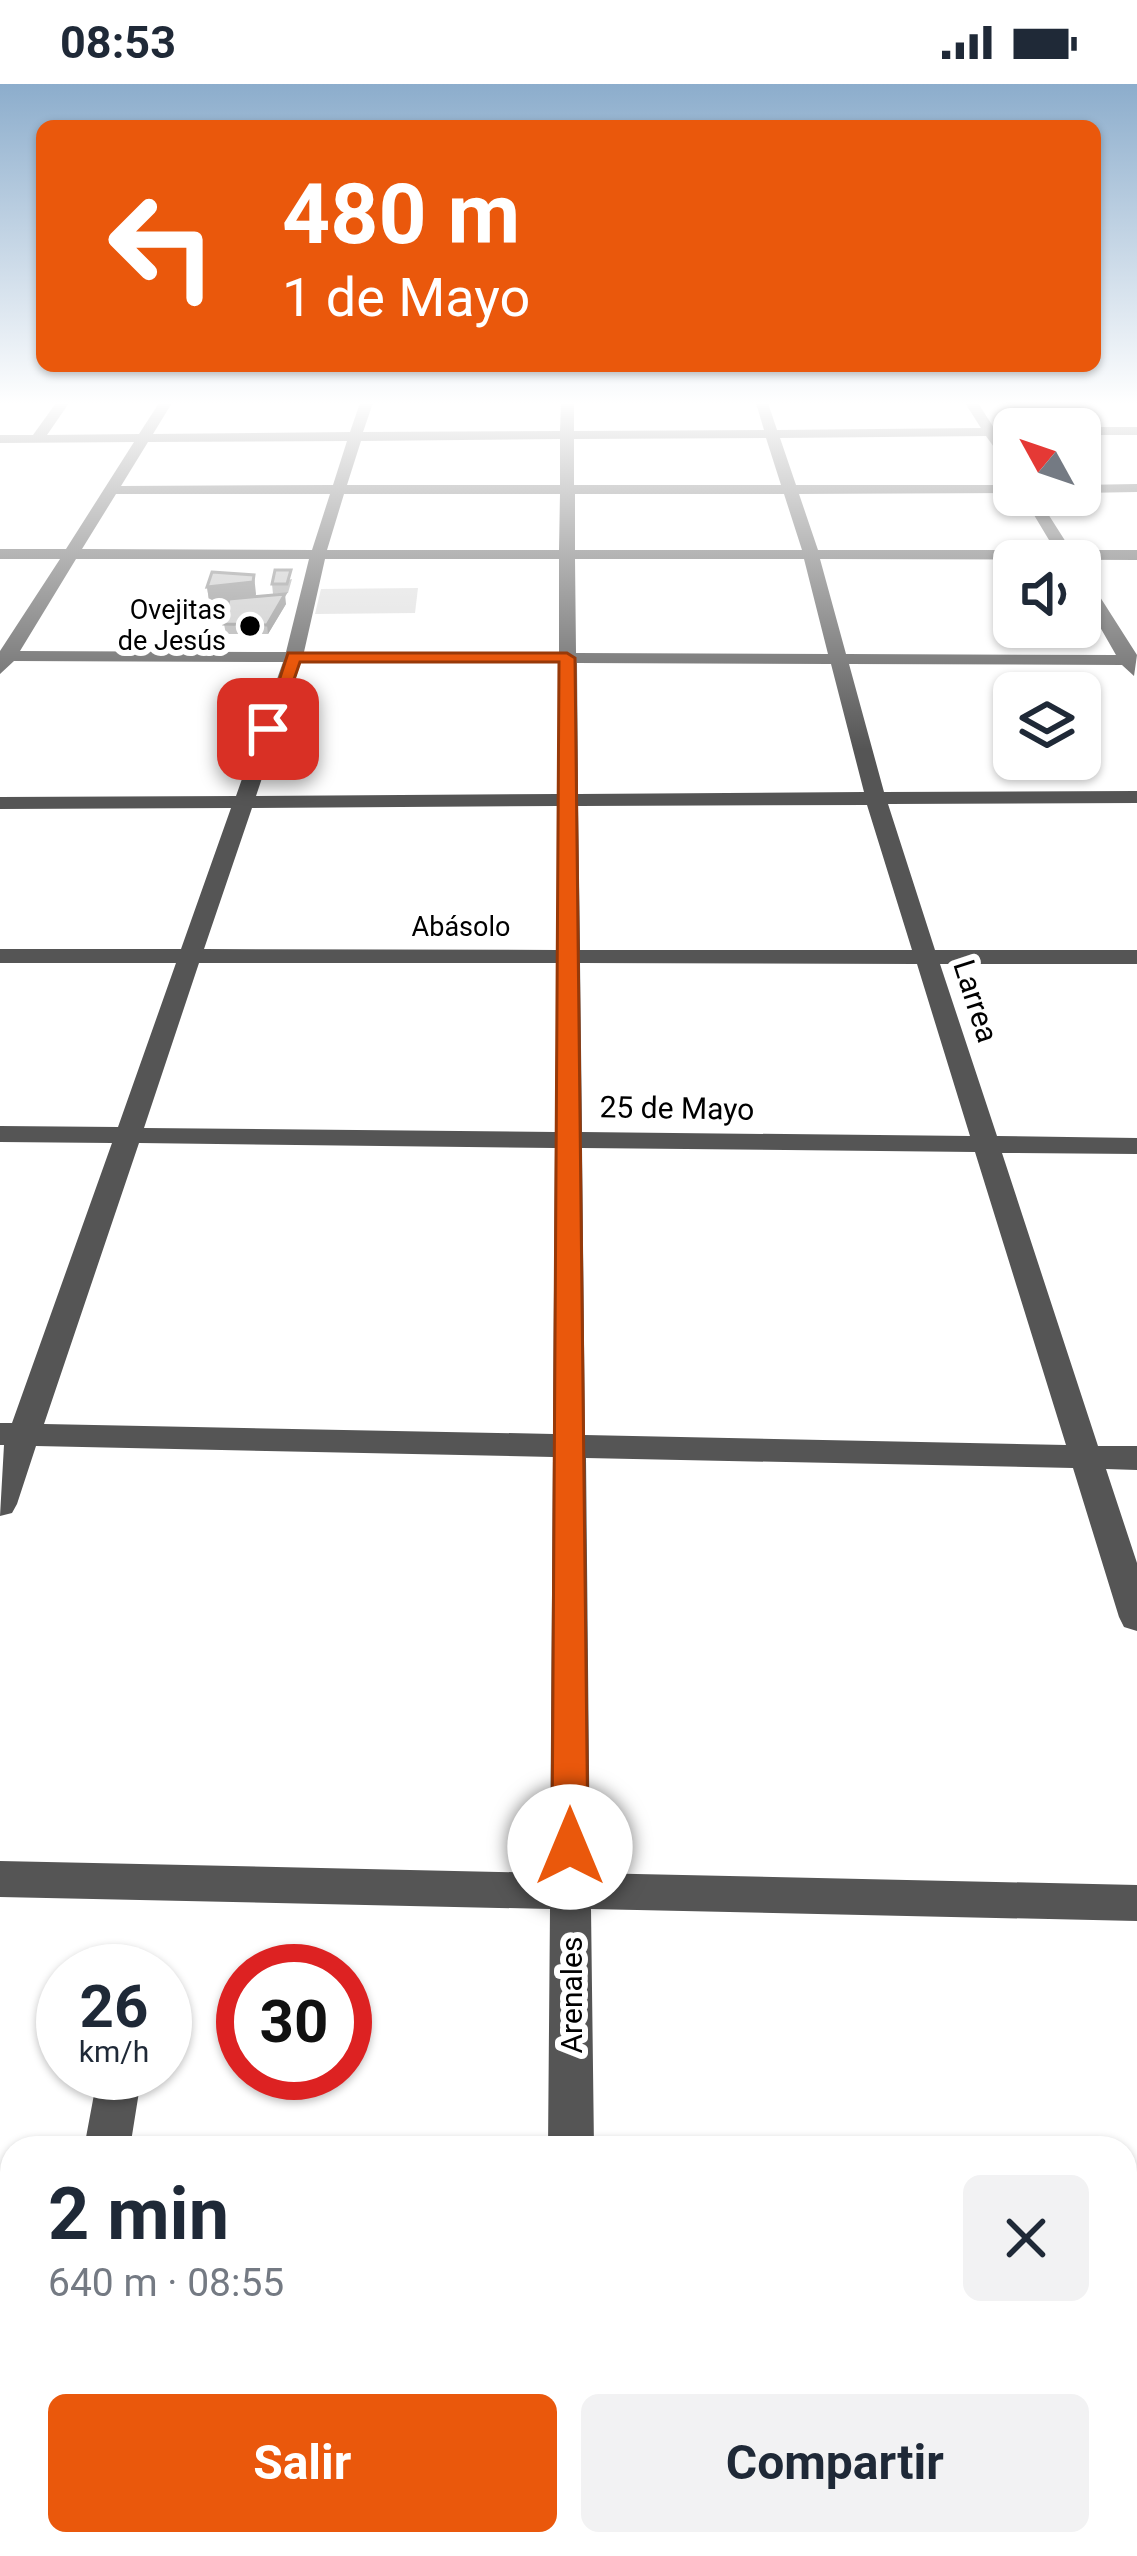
<!DOCTYPE html>
<html lang="es">
<meta charset="utf-8">
<style>
body{margin:0;font-family:Roboto,sans-serif;background:#f2f2f3;color:#1f2937;height:100vh;display:flex;flex-direction:column;font-size:45px;white-space:nowrap}
*{box-sizing:border-box;margin:0}
p{font-size:39px;color:#747a83}
.icon{flex:none;width:66px;height:66px;fill:none;stroke:currentColor;stroke-width:2;stroke-linecap:round;stroke-linejoin:round}
.map{position:relative;flex:1;overflow:hidden}
.side{position:absolute;left:0px;top:2052px;width:1137px;height:420px;display:flex;flex-direction:column;background:#fff;border-radius:36px 36px 0 0;box-shadow:0 3px 9px #0004}
.side>*{flex:none}
.hud{position:absolute;left:36px;top:36px;width:1065px;height:252px;border-radius:18px;box-shadow:0 3px 9px #0004;background:#ea580c;color:#fff;overflow:hidden}
.needle{width:78px;rotate:310deg}
.tools{position:absolute;left:993px;top:324px;display:grid;gap:24px}
.tools a{display:grid;place-items:center;width:108px;height:108px;border-radius:18px;background:#fff;box-shadow:0 3px 9px #0004;font-size:60px}
.speed{position:absolute;left:36px;top:1860px;display:flex;gap:24px;font-size:60px;font-weight:700;text-align:center}
.speed>*{display:grid;place-content:center;width:156px;height:156px;border-radius:50%;background:#fff;box-shadow:0 3px 9px #0004;line-height:1}
.speed small{font-size:30px;font-weight:400}
.speed .limit{border:18px solid #d22;background:#fff;color:#111}
.pin{position:absolute;display:grid;place-items:center;width:102px;height:102px;color:#fff;margin:-51px;border-radius:24px;box-shadow:0 6px 18px #0006}
.me{position:absolute;width:132px;margin:-66px;rotate:0deg;stroke-linejoin:round;filter:drop-shadow(0 0 9px #0008)}
.turn{display:flex;align-items:center;gap:42px;height:252px;padding:0 48px;font-size:54px}
.turn .icon{width:156px;height:156px;stroke-width:2.5}
.turn b{display:block;font-size:84px;line-height:102px}
.round{display:grid;place-items:center;flex:none;width:126px;height:126px;border-radius:18px;background:#f2f2f3}
.summary{display:flex;align-items:center;justify-content:space-between;height:204px;padding:0 48px}
h1{font-size:72px;font-weight:700;line-height:90px}
.button{display:flex;gap:24px;margin-top:auto;padding:24px 48px}
.button a{flex:1;height:138px;border-radius:18px;background:#ea580c;color:#fff;font-size:48px;font-weight:700;line-height:138px;text-align:center}
.button a+a{background:#f2f2f3;color:#1f2937}
.status{display:flex;justify-content:space-between;align-items:center;height:84px;padding:0 60px;background:#fff;direction:ltr}
.status svg{height:33px;fill:currentColor}
.map>svg:first-child{display:block}
</style>
<div class="status"><b>08:53</b><svg viewBox="0 0 49 12"><path d="M0 12V9h3v3zM5 12V6h3v6zM10 12V3h3v9zM15 12V0h3v12zM26 1h20v11H26zM47 4h2v5h-2z"/></svg></div>
<div class="map">
<svg width="1137" height="2472" viewBox="0 0 1137 2472">
<rect width="100%" height="100%" fill="#fff"/>
<path fill="#dcdcdc" d="M 418,504 L 415,529 L 315,530 L 321,505 Z"/>
<g fill="none" stroke-linecap="round" stroke-linejoin="round">
<path fill="#555" fill-rule="evenodd" d="M 56,319 L 69,319 L 47,351 L 139,350 L 159,319 L 172,319 L 153,350 L 350,348 L 360,319 L 373,319 L 363,348 L 560,347 L 561,319 L 574,319 L 574,347 L 764,346 L 756,319 L 768,319 L 777,346 L 981,344 L 965,319 L 978,319 L 994,344 L 1018,345 L 1014,352 L 999,352 L 1014,376 L 1014,391 L 986,352 L 780,354 L 796,401 L 1014,401 L 1014,409 L 799,410 L 818,466 L 1055,466 L 1022,411 L 1036,411 L 1071,466 L 1137,466 L 1137,476 L 820,475 L 846,570 L 1116,571 L 1080,508 L 1080,489 L 1086,491 L 1137,571 L 1134,592 L 1122,581 L 849,580 L 884,708 L 1137,707 L 1137,719 L 888,720 L 935,866 L 1137,866 L 1137,880 L 940,880 L 997,1052 L 1137,1054 L 1137,1070 L 1002,1069 L 1098,1362 L 1137,1362 L 1137,1386 L 1106,1385 L 1137,1479 L 1137,1547 L 1124,1543 L 1119,1533 L 1073,1384 L 586,1374 L 590,1789 L 1137,1801 L 1137,1837 L 591,1825 L 594,2064 L 548,2064 L 550,1825 L 0,1813 L 0,1777 L 550,1789 L 553,1373 L 36,1362 L 17,1420 L 12,1429 L 0,1432 L 4,1361 L 0,1361 L 0,1339 L 12,1339 L 112,1059 L 0,1058 L 0,1042 L 118,1043 L 176,879 L 0,879 L 0,865 L 181,865 L 231,724 L 0,725 L 0,713 L 236,712 L 283,578 L 14,577 L 0,590 L 0,567 L 60,475 L 0,475 L 0,465 L 66,465 L 134,358 L 0,359 L 0,351 L 33,351 ZM 766,354 L 781,401 L 574,401 L 574,355 ZM 560,355 L 560,401 L 347,401 L 361,357 ZM 347,357 L 333,401 L 121,402 L 148,358 ZM 116,410 L 330,410 L 312,466 L 82,465 ZM 344,410 L 560,410 L 559,466 L 327,466 ZM 575,410 L 784,410 L 802,466 L 575,466 ZM 76,475 L 309,475 L 286,568 L 20,567 ZM 325,475 L 559,475 L 559,569 L 304,568 ZM 575,475 L 804,475 L 828,570 L 576,569 ZM 301,578 L 559,579 L 558,710 L 256,712 ZM 577,579 L 831,580 L 864,708 L 578,710 ZM 867,721 L 912,866 L 580,866 L 578,722 ZM 558,722 L 557,866 L 204,865 L 252,724 ZM 199,879 L 557,879 L 555,1048 L 144,1044 ZM 580,879 L 917,880 L 970,1052 L 582,1048 ZM 139,1059 L 555,1064 L 553,1350 L 44,1340 ZM 582,1064 L 975,1068 L 1066,1361 L 585,1351 Z
M 1080,343 L 1137,343 L 1137,351 L 1080,351 L 1080,345 L 1075,345 Z
M 1137,400 L 1137,408 L 1080,409 L 1080,401 Z
M 98,1989 L 142,1989 L 130,2064 L 84,2064 Z
M 27,2460 L 79,2460 L 77,2472 L 25,2472 Z
M 213,2460 L 265,2460 L 263,2472 L 211,2472 Z
M 546,2460 L 598,2460 L 598,2472 L 546,2472 Z"/>
</g>
<path fill="#a9a9a9" d="M 292,495 L 288,509 L 273,510 L 272,500 Z
M 207,503 L 256,513 L 286,520 L 268,550 L 226,550 L 224,540 L 228,520 L 210,523 Z"/>
<path fill="#898989" d="M 254,491 L 256,510 L 255,517 L 210,523 L 207,503 Z
M 285,510 L 286,520 L 268,550 L 267,541 Z"/>
<path fill="#c4c4c4" stroke="#898989" stroke-width="3" d="M 275,486 L 291,486 L 287,500 L 272,500 Z
M 212,488 L 254,491 L 253,498 L 207,503 Z
M 285,510 L 267,541 L 224,540 L 229,515 Z"/>
<linearGradient id="sky" x2="0" y2="1"><stop stop-color="#8cadcc"/><stop offset="0.48" stop-color="#fff"/><stop offset="1" stop-color="#fff" stop-opacity="0"/></linearGradient>
<rect width="1137" height="665" fill="url(#sky)"/>
<path fill="#ea580c" stroke="#983908" stroke-width="3" d="M 288,569 L 567,569 L 575,574 L 588,1763 L 583,1774 L 570,1779 L 558,1774 L 552,1763 L 559,578 L 300,578 L 277,645 L 262,649 Z"/>
<circle fill="#000" stroke="#fff" stroke-width="4.5" cx="250" cy="542" r="12"/>
<g text-anchor="middle" dominant-baseline="central" stroke-width="12" stroke-linejoin="round" paint-order="stroke">
<g font-size="27" fill="#000" stroke="#fff" text-anchor="end">
<text x="226" y="526">Ovejitas<tspan x="226" dy="31">de Jesús</tspan></text>
</g>
<g font-size="27" fill="#000" stroke="#fff">
<text x="461" y="843">Abásolo</text>
</g>
<g font-size="30" fill="#000" stroke="#fff">
<text transform="translate(976 917) rotate(72)">Larrea</text>
<text transform="translate(677 1024) rotate(1)">25 de Mayo</text>
<text transform="translate(571 1911) rotate(-90)">Arenales</text>
</g>
</g>
</svg>
<div class="tools">
<a><svg class="needle" viewBox="-14 -14 28 28"><path d="M0-13l5 13h-10z" fill="#e53935"/><path d="M0 13l5-13h-10z" fill="#747a83"/></svg></a>
<a><svg class="icon" aria-label="sound" viewBox="0 0 24 24"><path d="M4 9h4l5-4v14l-5-4H4zM17 9q2 3 0 6"/></svg></a>
<a><svg class="icon" aria-label="layers" viewBox="0 0 24 24"><path d="M12 4l9 5-9 5-9-5zM3 14l9 5 9-5"/></svg></a>
</div>
<div class="speed"><div>26<small>km/h</small></div><div class="limit">30</div></div>
<div class="pin" style="left:268px;top:645px;background:#d93025"><svg class="icon" aria-label="arrive" viewBox="0 0 24 24"><path d="M6 21V4h12l-3 4 3 4H6"/></svg></div>
<svg class="me" style="left:570px;top:1763px" viewBox="-20 -20 40 40"><circle r="19" fill="#fff"/><path d="M0-13L10 11 0 6-10 11z" fill="#ea580c"/></svg>
<div class="hud">
<div class="turn"><svg class="icon" aria-label="left" viewBox="0 0 24 24"><path d="M17 20v-9H6M10 6l-5 5 5 5"/></svg><div><b>480 m</b>1 de Mayo</div></div>
</div>
<section class="side">
<div class="summary"><div><h1>2 min</h1><p>640 m · 08:55</p></div><a class="round"><svg class="icon" aria-label="close" viewBox="0 0 24 24"><path d="M6 6l12 12M18 6L6 18"/></svg></a></div>
<div class="button"><a>Salir</a><a>Compartir</a></div>
</section>
</div>
